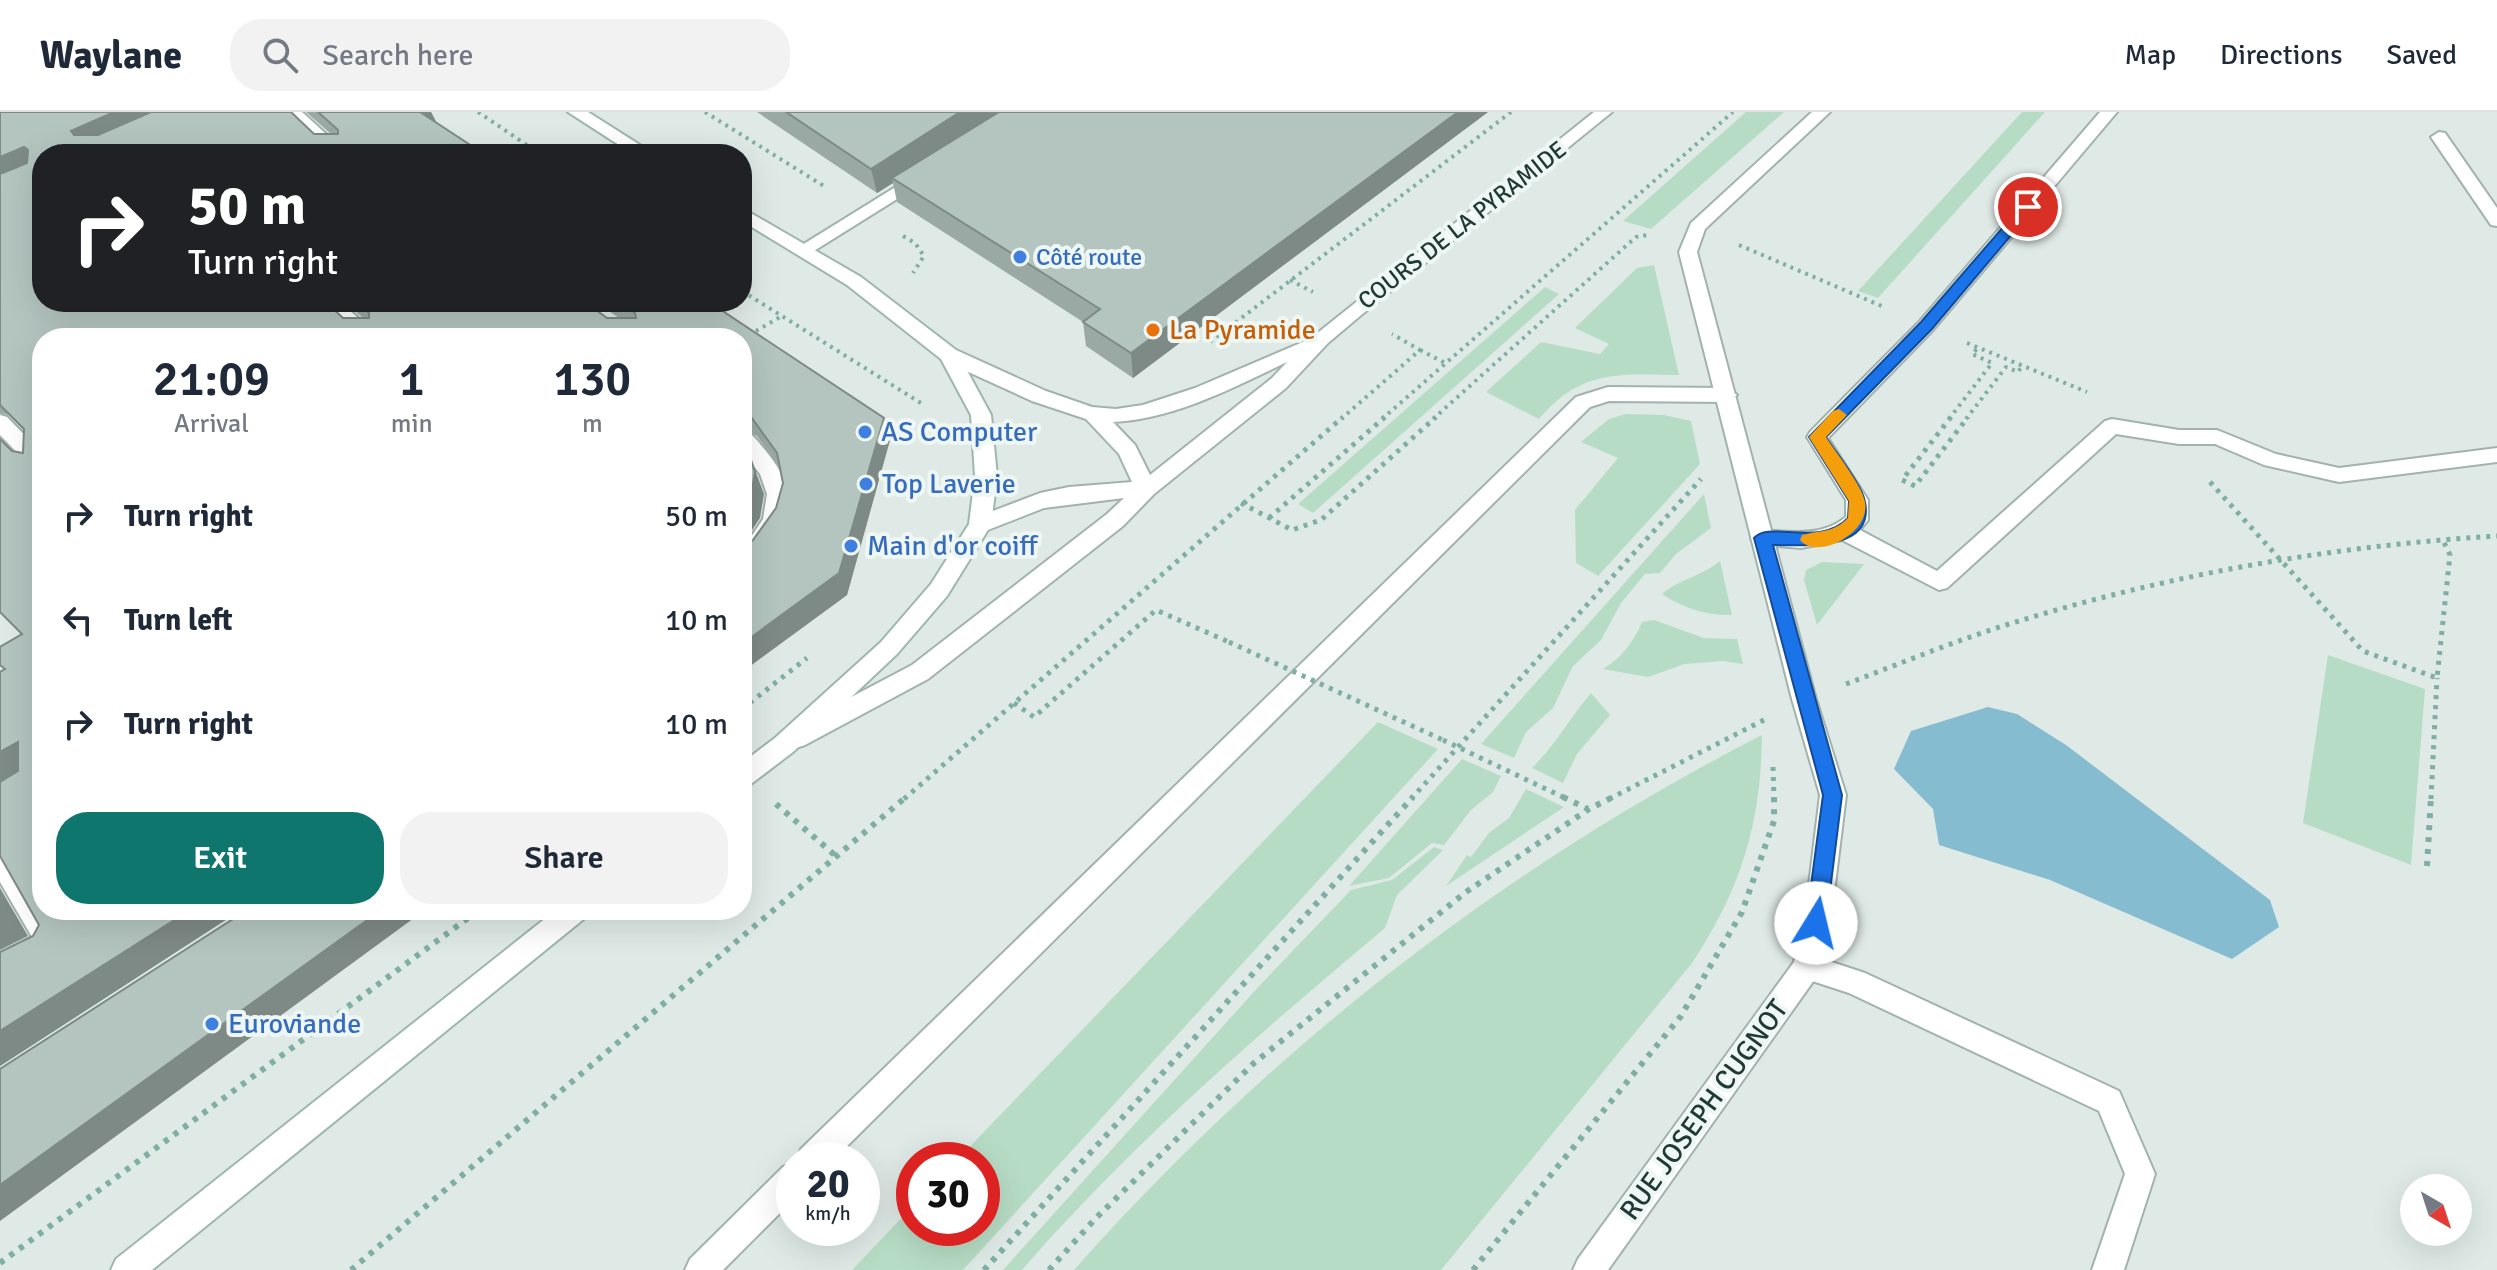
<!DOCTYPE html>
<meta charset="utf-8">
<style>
body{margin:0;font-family:Signika,sans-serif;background:#f2f2f3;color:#1f2937;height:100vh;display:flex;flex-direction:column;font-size:30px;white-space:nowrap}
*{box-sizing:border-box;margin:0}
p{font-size:26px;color:#747a83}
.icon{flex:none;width:44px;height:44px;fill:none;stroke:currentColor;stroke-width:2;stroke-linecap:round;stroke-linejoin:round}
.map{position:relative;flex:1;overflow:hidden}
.panel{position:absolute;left:32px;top:216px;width:720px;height:592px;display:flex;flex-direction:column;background:#fff;border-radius:32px;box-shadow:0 8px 32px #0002}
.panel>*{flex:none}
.top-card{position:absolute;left:32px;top:32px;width:720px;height:168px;border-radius:32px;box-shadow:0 8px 32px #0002;background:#202124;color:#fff;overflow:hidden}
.needle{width:52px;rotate:141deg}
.buttons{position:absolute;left:2400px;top:1062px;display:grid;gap:16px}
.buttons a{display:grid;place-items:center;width:72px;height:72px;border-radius:50%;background:#fff;box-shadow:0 8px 32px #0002;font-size:40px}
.speed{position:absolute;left:776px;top:1030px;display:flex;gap:16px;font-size:40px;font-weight:700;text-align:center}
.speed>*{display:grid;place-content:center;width:104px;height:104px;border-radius:50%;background:#fff;box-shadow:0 8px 32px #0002;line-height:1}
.speed small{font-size:20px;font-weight:400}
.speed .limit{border:12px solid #d22;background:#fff;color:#111}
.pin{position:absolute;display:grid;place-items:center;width:68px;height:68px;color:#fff;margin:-34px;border:4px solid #fff;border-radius:50%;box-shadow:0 2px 8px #0007}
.me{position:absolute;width:88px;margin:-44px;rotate:9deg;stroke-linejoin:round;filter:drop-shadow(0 0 6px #0008)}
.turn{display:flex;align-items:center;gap:28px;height:168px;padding:0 24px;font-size:36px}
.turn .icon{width:104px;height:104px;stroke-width:2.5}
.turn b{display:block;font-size:56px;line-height:68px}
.eta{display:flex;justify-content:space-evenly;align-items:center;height:136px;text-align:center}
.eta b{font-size:48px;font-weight:600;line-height:56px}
.button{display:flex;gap:16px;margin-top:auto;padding:16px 24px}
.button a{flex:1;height:92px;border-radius:32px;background:#0f766e;color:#fff;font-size:32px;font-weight:600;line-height:92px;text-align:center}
.button a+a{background:#f2f2f3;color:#1f2937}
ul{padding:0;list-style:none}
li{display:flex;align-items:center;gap:24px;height:104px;padding:0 24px}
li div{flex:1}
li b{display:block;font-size:30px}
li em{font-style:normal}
header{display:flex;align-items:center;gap:48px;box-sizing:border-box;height:112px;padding:0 40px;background:#fff;border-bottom:2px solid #e0e1e3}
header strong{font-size:38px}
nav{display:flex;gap:44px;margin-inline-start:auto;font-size:28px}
.search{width:560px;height:72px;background:#f2f2f3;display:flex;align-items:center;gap:20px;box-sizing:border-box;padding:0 28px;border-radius:32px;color:#747a83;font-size:30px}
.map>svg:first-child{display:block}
</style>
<header>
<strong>Waylane</strong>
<div class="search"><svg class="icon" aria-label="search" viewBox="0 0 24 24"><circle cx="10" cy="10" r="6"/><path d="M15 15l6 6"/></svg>Search here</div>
<nav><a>Map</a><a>Directions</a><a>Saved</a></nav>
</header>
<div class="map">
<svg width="2497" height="1158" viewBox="0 0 2497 1158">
<rect width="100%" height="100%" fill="#dfeae6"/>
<path fill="#b7dcc5" d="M 1746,0 L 1784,0 L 1651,117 L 1623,109 Z
M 2022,0 L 2045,0 L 1878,186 L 1858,179 Z
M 1654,153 L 1679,263 C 1619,262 1581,257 1539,307 L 1486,280 L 1541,230 L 1600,242 L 1609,232 L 1575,216 L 1637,156 Z
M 1545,175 L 1559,182 L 1313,401 L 1298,392 Z
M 1626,302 L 1664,303 L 1691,309 L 1700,352 L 1598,464 L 1576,451 L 1575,398 L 1618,346 L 1581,330 L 1609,307 Z
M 1704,382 L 1711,416 L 1676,442 L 1660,461 L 1645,462 L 1621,491 L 1601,528 L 1573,554 L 1553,596 L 1526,620 L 1514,646 L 1481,632 Z
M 1720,449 L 1732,503 C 1708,504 1682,496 1662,482 C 1683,465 1701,465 1720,449 Z
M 1822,450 L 1864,452 L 1817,513 L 1804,468 L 1806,458 Z
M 1654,508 L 1704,526 L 1737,527 L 1743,552 L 1722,549 L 1685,552 L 1648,565 L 1603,557 C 1622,546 1634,529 1642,510 Z
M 2328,543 L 2425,577 L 2411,753 L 2303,711 Z
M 1591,581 L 1610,603 L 1577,642 L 1563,671 L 1532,656 C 1557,631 1569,607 1591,581 Z
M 1378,610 L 1438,637 L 963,1158 L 852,1158 L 914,1093 L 914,1116 L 982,1116 L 982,1048 L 957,1048 Z
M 1762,623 C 1761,712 1741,777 1692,851 L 1441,1158 L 1074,1158 C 1268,939 1502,756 1762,623 Z
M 1462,647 L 1501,664 L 1493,680 L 1471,698 L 1444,733 L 1432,731 L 1389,766 L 1349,774 Z
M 1526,677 L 1564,695 L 1446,774 L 1467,743 L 1471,745 L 1489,721 L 1509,706 Z
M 1434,735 L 1443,738 L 1397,783 L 1385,816 C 1256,924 1133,1031 1022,1158 L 1003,1158 L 1261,872 L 1351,778 L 1392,768 Z"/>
<path fill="#86bcd0" d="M 1988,595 L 2017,602 L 2066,633 L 2270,788 L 2279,815 L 2232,847 L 2050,768 L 1939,733 L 1933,697 L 1894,657 L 1911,619 Z"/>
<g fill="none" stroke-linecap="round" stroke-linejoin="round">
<g stroke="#a2b2ae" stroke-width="4">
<path id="lane" d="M 2100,0 L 2117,0 L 1933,218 L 1828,326 L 1868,388 L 1868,408 L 1860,418 L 1937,459 L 2105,309 L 2112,307 L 2179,318 L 2217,318 L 2276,342 L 2339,356 L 2497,336 L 2497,350 L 2339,370 L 2264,353 L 2215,332 L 2179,332 L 2116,322 L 1947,476 L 1939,478 L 1842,428 L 1801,436 L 1754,432 L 1751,426 L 1754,420 L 1762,418 C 1791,420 1822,425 1846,405 L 1846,388 L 1807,325 L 1810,320 L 1919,210 Z
M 2439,20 L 2445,21 L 2497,96 L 2497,114 L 2491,113 L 2431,25 Z
M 923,58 L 932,63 L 929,67 L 809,142 L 797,142 L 794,138 Z
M 1608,275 L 1727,276 L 1737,283 L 1727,290 L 1609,289 L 1590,295 L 833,1048 L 797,1048 L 801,1037 L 1576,285 Z
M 1807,842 L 1865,861 L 2119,979 L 2155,1062 L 2124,1158 L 2092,1158 L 2125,1062 L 2099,999 L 1849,881 L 1797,864 L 1793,855 L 1797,846 Z
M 794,1051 L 794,1087 L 723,1158 L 685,1158 L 690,1147 L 783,1055 Z"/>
</g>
<g stroke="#a2b2ae" stroke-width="4">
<path id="street" d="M 284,0 L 302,0 L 348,42 L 329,42 Z
M 1594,0 L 1612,0 L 1360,204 L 1328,231 L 1286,276 L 1154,382 L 1123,414 L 928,567 L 805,633 L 796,636 L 787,633 L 784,626 L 787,619 L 912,553 L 1107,402 L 1124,386 L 1044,396 L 980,421 L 972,419 L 969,413 L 972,407 L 1040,381 L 1069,375 L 1132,370 L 1119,342 L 1086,307 L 1032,289 L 942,248 L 939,243 L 942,238 L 956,238 L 1046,279 L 1092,295 L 1116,297 L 1143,293 L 1195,276 L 1310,227 ZM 1287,250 L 1272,266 L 1150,363 L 1135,333 L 1113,310 C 1174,307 1233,276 1287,250 Z
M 1812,0 L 1830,0 L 1705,117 L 1697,140 L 1816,587 L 1846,683 L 1833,789 L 1817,864 L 1608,1158 L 1573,1158 L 1578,1147 L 1794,850 L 1807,789 L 1820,683 L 1792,587 L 1679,140 L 1691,111 Z
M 319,190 L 340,190 L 381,226 L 359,226 Z
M 0,303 L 7,305 L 42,341 L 42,361 L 35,359 L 0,323 Z
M 742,318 C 753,321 758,330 765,338 C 775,350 786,366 788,382 C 791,408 767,452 742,459 L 742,438 L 763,407 L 767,382 L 760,362 L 742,339 Z
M 0,735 L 9,738 L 63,830 L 59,839 L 0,868 L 0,841 L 32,825 L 0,770 Z"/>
</g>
<g stroke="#9eb6b0" stroke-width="4">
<path id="secondary" d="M 568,0 L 588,0 L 654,42 L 633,42 Z
M 742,96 L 861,165 L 956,238 L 991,303 L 997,364 L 991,413 L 947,484 L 897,542 L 793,640 L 751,672 L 742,675 L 742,651 L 775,626 L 881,530 L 931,472 L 969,412 L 975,364 L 971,303 L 941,247 L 847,173 L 742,109 Z
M 556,798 L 589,798 L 585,806 L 152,1158 L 111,1158 L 116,1147 Z"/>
</g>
<path stroke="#7faea4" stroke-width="4" stroke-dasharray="3 5" stroke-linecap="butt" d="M 478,0 L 540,42
M 705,0 L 827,76
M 903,124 L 915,131 L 924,144 L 913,161
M 1739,133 L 1884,195
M 1290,168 L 1313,180
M 742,179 L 924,293
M 742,227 L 782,204
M 1210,230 L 1511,0
M 1967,231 L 2087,280
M 1420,238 L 1445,251
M 1341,307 L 1420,238 L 1392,222
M 1382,307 L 1733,0
M 1433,307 L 1636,125 L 1648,123
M 1949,307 L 1992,251 L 1972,242 L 1978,236
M 1966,307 L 2006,255 L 2018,260 L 2022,254"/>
<path stroke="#7faea4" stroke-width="5" stroke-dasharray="4 6" stroke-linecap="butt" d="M 1951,305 L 1902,368 L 1915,374 L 1968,305
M 2210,370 L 2363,539 L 2437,566 L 2450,443 L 2443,428
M 1241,391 L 1292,418 L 1321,408 L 1436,305
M 1269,406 L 1385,305
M 1846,572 C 1899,552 1952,530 2006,513 C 2166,463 2330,434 2497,424
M 1014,591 L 1034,605 L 1156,498 L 1229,530
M 742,597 L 807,546
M 1443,628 L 1567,687
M 1773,655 L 1774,687
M 904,687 L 1343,305
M 1411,687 L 1701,367
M 1609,687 L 1764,608
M 2431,687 L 2437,566"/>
<path stroke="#7faea4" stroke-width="6" stroke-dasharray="5 7" stroke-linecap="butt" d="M 1563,685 L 1588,697
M 776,692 L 837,745
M 2427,754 L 2431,685
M 0,1151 L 479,798
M 351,1158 L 906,685
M 984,1158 L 1413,685
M 1049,1158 L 1095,1107 L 1254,951 L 1466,780 L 1589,697 L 1613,685
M 1473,1158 L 1681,904 L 1742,800 L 1774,709 L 1774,685"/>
<use href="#lane" fill="#fff" fill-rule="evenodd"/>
<use href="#street" fill="#fff" fill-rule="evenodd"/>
<use href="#secondary" fill="#fff" fill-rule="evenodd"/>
<path stroke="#7faea4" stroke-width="5" stroke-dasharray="4 6" stroke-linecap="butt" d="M 1229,530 L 1443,628"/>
</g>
<path fill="#9ba9a5" d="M 0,0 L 314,22 L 331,22 L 306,0 L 431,0 L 436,11 L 484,42 L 42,42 L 343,206 L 363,206 L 345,190 L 585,190 L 607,206 L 619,206 L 596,190 L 709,190 L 884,306 L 890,328 L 847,483 L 742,560 L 742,436 L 753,428 L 776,396 L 783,371 L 780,356 L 757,324 L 742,316 L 742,226 L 42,226 L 42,798 L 241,798 L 0,954 L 0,840 L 33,824 L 39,813 L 5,557 L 22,522 L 12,339 L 23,341 L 24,318 L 9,303 L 0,301 Z
M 757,0 L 1488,0 L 1133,266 L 1086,234 L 1083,210 L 897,90 L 893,71 L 877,81 Z"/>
<path fill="#7e8a86" d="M 114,0 L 178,0 L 87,41 L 71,19 Z
M 417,0 L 431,0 L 438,13 Z
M 960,0 L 1002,0 L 892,66 L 893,71 L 877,81 L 871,57 Z
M 1458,0 L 1488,0 L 1133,266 L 1131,241 Z
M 24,35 L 41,57 L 0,74 L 0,45 Z
M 884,306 L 890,328 L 847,483 L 742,560 L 742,532 Z
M 749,342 L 764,382 L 760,406 L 742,433 L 742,398 Z
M 18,630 L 42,650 L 0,674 L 0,640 Z
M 0,776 L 28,824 L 0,838 Z
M 190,798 L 241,798 L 0,954 L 0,919 Z
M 381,798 L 425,798 L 0,1109 L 0,1073 Z"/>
<path fill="#b4c5c0" stroke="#7e8a86" stroke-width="2" d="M 0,0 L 114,0 L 71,19 L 74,23 L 98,23 L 151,0 L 291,0 L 314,22 L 338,22 L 338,18 L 318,0 L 420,0 L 484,42 L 42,42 L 42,190 L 326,190 L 343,206 L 369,206 L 369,201 L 356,190 L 585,190 L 607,206 L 636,206 L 635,201 L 619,190 L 709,190 L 884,306 L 839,461 L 742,532 L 742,436 L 753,428 L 776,396 L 783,371 L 777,341 L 749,302 L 742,299 L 742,226 L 42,226 L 42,798 L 190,798 L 0,919 L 0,840 L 33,824 L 39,813 L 0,744 L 0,670 L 18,659 L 18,630 L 0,640 L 0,560 L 5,557 L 0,553 L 0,535 L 22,522 L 0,500 L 0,327 L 12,339 L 23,341 L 24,317 L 0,293 L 0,62 L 27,51 L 28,38 L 24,35 L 0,45 Z
M 786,0 L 960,0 L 871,57 Z
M 999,0 L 1458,0 L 1131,241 L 1083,210 L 1100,197 L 892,66 Z
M 742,333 L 749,342 L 755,360 L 751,384 L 742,398 Z
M 247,798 L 381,798 L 0,1073 L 0,957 Z"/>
<path fill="#1a73e8" stroke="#114b97" stroke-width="2" d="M 2023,92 L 2035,95 L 1932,217 L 1826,325 C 1836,341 1862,373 1865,390 C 1875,440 1802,433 1773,433 L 1842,683 L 1826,811 L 1823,817 L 1816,820 L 1809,817 L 1806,811 L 1823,683 L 1754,426 C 1769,408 1820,436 1848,406 L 1849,389 L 1809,325 L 1921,210 Z"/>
<path fill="#f59e0b" d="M 1839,297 L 1847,303 L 1826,325 C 1836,341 1862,373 1865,390 C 1871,421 1817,449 1800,428 L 1802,423 C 1822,418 1833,421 1848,406 L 1849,389 L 1809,325 L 1833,299 Z"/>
<g fill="#3f7fe0" stroke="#eff7f4" stroke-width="3">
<circle cx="1020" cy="145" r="8"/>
<circle cx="865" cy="320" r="8"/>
<circle cx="866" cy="372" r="8"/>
<circle cx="851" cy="434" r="8"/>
<circle cx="212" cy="912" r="8"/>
</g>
<circle fill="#e8710a" stroke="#eff7f4" stroke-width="3" cx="1153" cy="218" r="8"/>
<g text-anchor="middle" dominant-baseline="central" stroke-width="8" stroke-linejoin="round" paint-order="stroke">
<g font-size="24" fill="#203a36" stroke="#eff7f4">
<text transform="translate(1462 113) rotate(-38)">COURS DE LA PYRAMIDE</text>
</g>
<g font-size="24" fill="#366cbe" stroke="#eff7f4" text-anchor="start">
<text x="1036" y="145">Côté route</text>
</g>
<g font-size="28" fill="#c56008" stroke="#eff7f4" text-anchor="start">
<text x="1169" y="218">La Pyramide</text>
</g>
<g font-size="28" fill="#366cbe" stroke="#eff7f4" text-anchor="start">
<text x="881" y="320">AS Computer</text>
<text x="882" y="372">Top Laverie</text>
<text x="867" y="434">Main d'or coiff</text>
<text x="228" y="912">Euroviande</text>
</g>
<g font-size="28" fill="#203a36" stroke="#eff7f4">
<text transform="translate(1704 998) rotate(-54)">RUE JOSEPH CUGNOT</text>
</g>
</g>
</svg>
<div class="buttons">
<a><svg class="needle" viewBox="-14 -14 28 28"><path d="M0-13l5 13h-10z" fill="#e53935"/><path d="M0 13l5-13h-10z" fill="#747a83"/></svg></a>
</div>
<div class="speed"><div>20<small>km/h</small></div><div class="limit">30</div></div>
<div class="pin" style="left:2028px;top:95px;background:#d93025"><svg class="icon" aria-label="arrive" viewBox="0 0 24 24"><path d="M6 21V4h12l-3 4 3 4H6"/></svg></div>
<svg class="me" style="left:1816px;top:811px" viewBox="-20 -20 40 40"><circle r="19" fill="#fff"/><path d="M0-13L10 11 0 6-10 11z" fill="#1a73e8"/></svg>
<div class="top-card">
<div class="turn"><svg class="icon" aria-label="right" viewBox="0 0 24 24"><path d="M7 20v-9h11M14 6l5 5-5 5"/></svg><div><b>50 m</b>Turn right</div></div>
</div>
<section class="panel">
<div class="eta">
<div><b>21:09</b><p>Arrival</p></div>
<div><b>1</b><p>min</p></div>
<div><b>130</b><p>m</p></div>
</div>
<ul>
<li><svg class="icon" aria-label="right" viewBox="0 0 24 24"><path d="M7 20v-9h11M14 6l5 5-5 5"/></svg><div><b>Turn right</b></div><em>50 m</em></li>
<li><svg class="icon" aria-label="left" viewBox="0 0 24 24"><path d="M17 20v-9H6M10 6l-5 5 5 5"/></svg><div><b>Turn left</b></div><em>10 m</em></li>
<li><svg class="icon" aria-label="right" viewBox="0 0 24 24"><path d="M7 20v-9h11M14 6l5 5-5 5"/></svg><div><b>Turn right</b></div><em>10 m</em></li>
</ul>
<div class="button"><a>Exit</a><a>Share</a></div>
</section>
</div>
